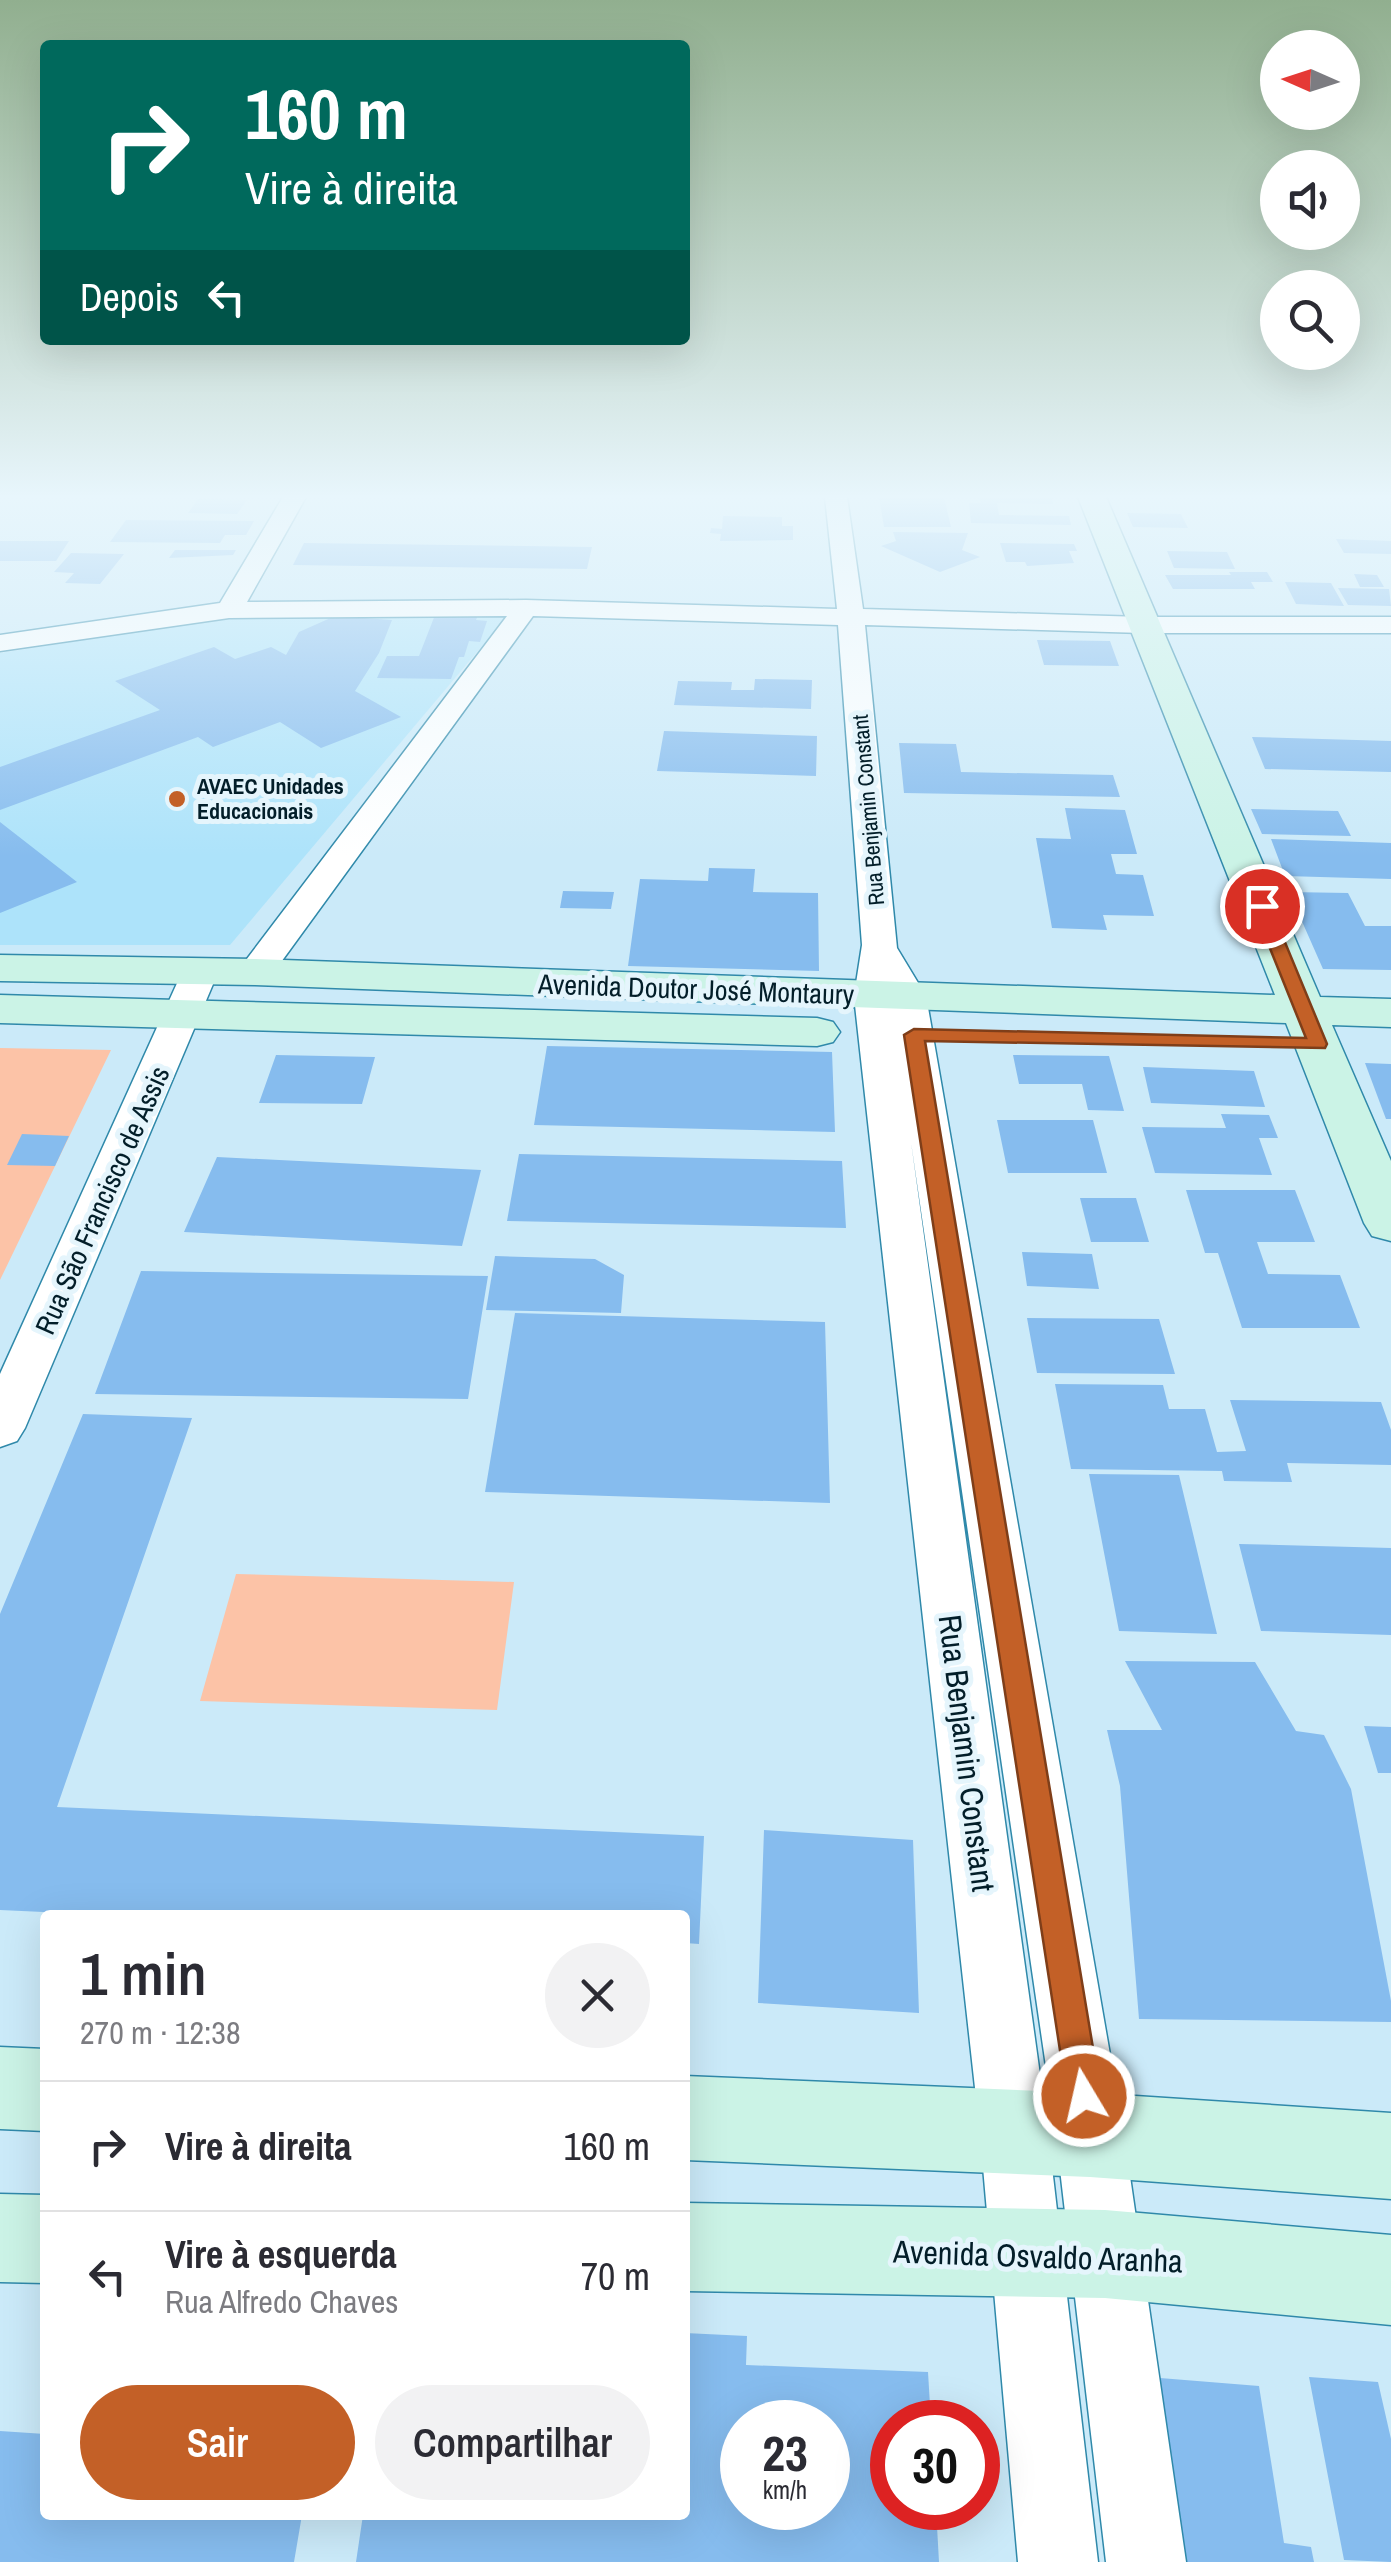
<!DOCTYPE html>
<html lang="pt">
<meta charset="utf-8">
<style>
body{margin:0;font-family:"Archivo Narrow",sans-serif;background:#f2f2f3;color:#2b2b33;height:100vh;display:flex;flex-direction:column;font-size:38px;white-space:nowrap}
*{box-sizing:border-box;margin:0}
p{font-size:32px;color:#7c7c81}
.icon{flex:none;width:55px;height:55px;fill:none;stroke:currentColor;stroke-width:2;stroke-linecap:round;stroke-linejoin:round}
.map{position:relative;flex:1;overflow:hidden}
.sheet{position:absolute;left:40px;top:1910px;width:650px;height:610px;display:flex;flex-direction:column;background:#fff;border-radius:10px;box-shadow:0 10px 40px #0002}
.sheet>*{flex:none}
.hud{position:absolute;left:40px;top:40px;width:650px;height:305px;border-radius:10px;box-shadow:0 10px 40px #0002;background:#00695c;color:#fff;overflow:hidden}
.needle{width:65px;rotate:273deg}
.controls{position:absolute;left:1260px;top:30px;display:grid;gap:20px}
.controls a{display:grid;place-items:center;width:100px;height:100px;border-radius:50%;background:#fff;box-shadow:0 10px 40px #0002;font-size:50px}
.speed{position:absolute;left:720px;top:2400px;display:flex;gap:20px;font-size:50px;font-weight:700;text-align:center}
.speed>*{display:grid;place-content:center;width:130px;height:130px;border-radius:50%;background:#fff;box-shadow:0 10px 40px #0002;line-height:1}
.speed small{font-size:25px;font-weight:400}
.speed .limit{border:15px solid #d22;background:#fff;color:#111}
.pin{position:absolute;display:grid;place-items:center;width:85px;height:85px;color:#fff;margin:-42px;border:5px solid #fff;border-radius:50%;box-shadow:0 2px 10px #0007}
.me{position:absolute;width:110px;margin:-55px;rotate:351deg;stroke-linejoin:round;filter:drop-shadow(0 0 8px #0008)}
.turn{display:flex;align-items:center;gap:35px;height:210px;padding:0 40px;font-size:45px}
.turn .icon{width:130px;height:130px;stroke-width:2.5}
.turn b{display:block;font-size:70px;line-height:85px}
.then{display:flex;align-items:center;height:95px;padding:0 40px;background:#0003;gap:20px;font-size:38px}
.round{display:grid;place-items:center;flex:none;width:105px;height:105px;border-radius:52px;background:#f2f2f3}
.summary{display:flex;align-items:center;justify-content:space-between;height:170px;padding:0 40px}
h1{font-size:60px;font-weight:600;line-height:75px}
.primary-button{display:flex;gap:20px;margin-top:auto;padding:20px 40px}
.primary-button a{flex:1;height:115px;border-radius:60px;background:#c36027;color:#fff;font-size:40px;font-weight:600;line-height:115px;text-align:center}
.primary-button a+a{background:#f2f2f3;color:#2b2b33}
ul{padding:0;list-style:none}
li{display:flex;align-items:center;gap:30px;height:130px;padding:0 40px;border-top:2px solid #e1e1e2}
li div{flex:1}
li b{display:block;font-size:38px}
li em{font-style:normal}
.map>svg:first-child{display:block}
</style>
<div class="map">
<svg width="1391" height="2562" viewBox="0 0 1391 2562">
<rect width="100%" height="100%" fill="#cbeaf9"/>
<path fill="#ade3fa" d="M 509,614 L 230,945 L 0,945 L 0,653 L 233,617 Z"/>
<path fill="#fcc3a7" d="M 0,1048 L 111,1050 L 0,1280 Z
M 236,1574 L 514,1582 L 497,1710 L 200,1701 Z"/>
<path fill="#86bcee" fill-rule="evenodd" d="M 879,497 L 944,497 L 951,527 L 884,527 Z
M 979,497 L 1052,497 L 1053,504 L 997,503 L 999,515 L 1069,516 L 1071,525 L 971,523 L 969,503 L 981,503 Z
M 198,499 L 247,500 L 237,514 L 188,513 Z
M 1127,513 L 1181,514 L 1188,528 L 1133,527 Z
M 723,516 L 782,517 L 782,526 L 793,526 L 793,540 L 720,541 L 721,534 L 710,533 L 711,528 L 722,529 Z
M 126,520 L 254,521 L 246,535 L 225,535 L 220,543 L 110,542 Z
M 893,532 L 968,533 L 962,550 L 980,557 L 940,572 L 881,546 L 896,541 Z
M 1336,539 L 1391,541 L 1391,554 L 1344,553 Z
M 0,541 L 69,541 L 56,561 L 0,561 Z
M 304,543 L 592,547 L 587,569 L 293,565 Z
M 1000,543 L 1074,544 L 1077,551 L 1069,551 L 1074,563 L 1027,566 L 1025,562 L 1006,562 Z
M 175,550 L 236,550 L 233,555 L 169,558 Z
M 1167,551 L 1227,552 L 1235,569 L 1174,568 Z
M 71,553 L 124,554 L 100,584 L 65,583 L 74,573 L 54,572 Z
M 1229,572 L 1267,572 L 1273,582 L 1251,582 L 1255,589 L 1173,589 L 1165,575 L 1231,575 Z
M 1354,574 L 1377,575 L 1384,587 L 1360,587 Z
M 1285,582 L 1331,583 L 1344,606 L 1296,604 Z
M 1338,588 L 1389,589 L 1391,606 L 1348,605 Z
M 435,615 L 478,615 L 476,620 L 487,621 L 480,642 L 469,641 L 464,657 L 459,657 L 451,679 L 377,678 L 387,656 L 419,656 Z
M 335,616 L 392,620 L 379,653 L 355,691 L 401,717 L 321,748 L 280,722 L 213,747 L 198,737 L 0,810 L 0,767 L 160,710 L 115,681 L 214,647 L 235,659 L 271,647 L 286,655 L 299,632 Z
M 1037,640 L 1110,641 L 1119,666 L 1044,665 Z
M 755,679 L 812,680 L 811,709 L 674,705 L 678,681 L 732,682 L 731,690 L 754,690 Z
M 664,731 L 817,736 L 816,776 L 657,771 Z
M 1252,737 L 1391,741 L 1391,772 L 1265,769 Z
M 899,743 L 956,744 L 961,772 L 1113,775 L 1120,797 L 904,793 Z
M 1065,808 L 1125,810 L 1137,854 L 1111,854 L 1116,874 L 1143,875 L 1154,916 L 1103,915 L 1107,930 L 1052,928 L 1036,838 L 1071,839 Z
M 1251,809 L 1338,811 L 1351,836 L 1262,834 Z
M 0,822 L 77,882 L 0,913 Z
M 1271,839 L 1391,843 L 1391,879 L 1285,876 Z
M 709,868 L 755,869 L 753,892 L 818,893 L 819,971 L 628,966 L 640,879 L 708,881 Z
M 563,891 L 614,892 L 611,909 L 560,908 Z
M 1289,892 L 1348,893 L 1365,926 L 1391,926 L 1391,970 L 1323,969 Z
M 547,1046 L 832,1052 L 835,1132 L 534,1125 Z
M 276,1055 L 375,1057 L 362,1104 L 259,1103 Z
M 1013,1055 L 1109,1056 L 1124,1111 L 1088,1110 L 1082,1084 L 1019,1084 Z
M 1365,1063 L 1391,1064 L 1391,1119 L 1386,1119 Z
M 1143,1067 L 1254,1071 L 1265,1107 L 1151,1103 Z
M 1221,1114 L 1269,1115 L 1278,1138 L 1259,1138 L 1272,1175 L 1155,1173 L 1142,1127 L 1226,1128 Z
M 997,1120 L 1093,1120 L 1107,1173 L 1008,1173 Z
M 22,1134 L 69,1136 L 55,1166 L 7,1165 Z
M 519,1154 L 842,1161 L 846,1228 L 507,1221 Z
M 217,1157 L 481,1170 L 462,1246 L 184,1232 Z
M 1186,1190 L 1295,1190 L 1315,1242 L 1257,1242 L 1268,1274 L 1340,1275 L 1360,1328 L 1242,1328 L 1218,1253 L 1205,1253 Z
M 1080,1198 L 1136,1198 L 1149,1242 L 1091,1242 Z
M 1022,1252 L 1092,1254 L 1099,1289 L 1027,1286 Z
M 495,1256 L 595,1259 L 624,1275 L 621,1313 L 486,1310 Z
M 141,1271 L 488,1276 L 468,1399 L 95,1394 Z
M 515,1313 L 825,1322 L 830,1503 L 485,1492 Z
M 1027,1318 L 1159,1319 L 1175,1374 L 1037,1373 Z
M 1055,1384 L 1163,1385 L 1169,1409 L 1205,1409 L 1217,1452 L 1246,1451 L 1230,1400 L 1381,1402 L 1391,1430 L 1391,1465 L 1287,1463 L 1292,1482 L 1224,1481 L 1222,1471 L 1071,1469 Z
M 83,1414 L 192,1418 L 57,1807 L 704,1836 L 699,1944 L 685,1943 L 685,1915 L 109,1915 L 0,1910 L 0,1614 Z
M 1089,1474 L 1179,1475 L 1217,1634 L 1119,1631 Z
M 1239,1544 L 1391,1548 L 1391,1635 L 1261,1631 Z
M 1125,1661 L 1255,1662 L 1296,1731 L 1324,1735 L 1351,1789 L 1391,2001 L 1391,2022 L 1139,2019 L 1120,1786 L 1107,1730 L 1162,1730 Z
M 1364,1726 L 1391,1727 L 1391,1773 L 1378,1773 Z
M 764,1830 L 913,1840 L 919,2013 L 758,2003 Z
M 685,2333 L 747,2336 L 746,2365 L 928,2372 L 931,2422 L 892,2422 L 892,2508 L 936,2508 L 939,2562 L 356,2562 L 363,2515 L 685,2515 ZM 742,2422 L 828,2422 L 828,2508 L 742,2508 Z
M 1309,2377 L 1378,2382 L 1391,2439 L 1391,2562 L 1344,2560 Z
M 1160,2378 L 1259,2386 L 1284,2543 L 1311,2547 L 1314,2562 L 1183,2562 Z
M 0,2431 L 45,2434 L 45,2515 L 302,2515 L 294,2562 L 0,2562 Z"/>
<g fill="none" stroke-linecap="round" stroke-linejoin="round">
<g stroke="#2f89aa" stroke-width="3">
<path id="street" d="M 283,497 L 306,497 L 247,602 L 526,600 L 837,609 L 825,497 L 847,497 L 863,609 L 1143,617 L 1391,617 L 1391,633 L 1143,633 L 865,625 L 897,948 L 926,996 L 1124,2135 L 1186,2562 L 1106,2562 L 1056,2135 L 911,1142 L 1048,2133 L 1098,2562 L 1018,2562 L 980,2133 L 854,996 L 862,945 L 838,625 L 533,616 L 268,980 L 255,983 L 242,980 L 237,972 L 507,616 L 229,618 L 0,651 L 0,635 L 220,603 Z
M 201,959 L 214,962 L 219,970 L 25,1428 L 17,1441 L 0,1447 L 0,1374 L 183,970 L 188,962 Z"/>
</g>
<g stroke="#2f89aa" stroke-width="3">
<path id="secondary" d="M 1078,497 L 1106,497 L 1320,997 L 1391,999 L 1391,1027 L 1332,1025 L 1391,1161 L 1391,1241 L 1372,1236 L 1364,1223 L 1286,1023 L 255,985 L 0,981 L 0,955 L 255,959 L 1275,995 Z
M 0,995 L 817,1018 L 833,1022 L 840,1032 L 833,1042 L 817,1046 L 0,1023 Z
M 0,2047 L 45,2049 L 45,2131 L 0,2129 Z
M 685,2076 L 1090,2093 L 1391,2113 L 1391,2199 L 1090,2177 L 685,2160 Z
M 0,2194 L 45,2195 L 45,2283 L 0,2282 Z
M 685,2203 L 1105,2210 L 1391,2235 L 1391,2325 L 1105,2298 L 685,2291 Z"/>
</g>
<use href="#street" fill="#fff" fill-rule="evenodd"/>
<use href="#secondary" fill="#cbf3e6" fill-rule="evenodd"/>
</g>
<linearGradient id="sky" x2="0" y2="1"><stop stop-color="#91af8f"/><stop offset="0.58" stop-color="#e8f6fc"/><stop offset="1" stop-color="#e8f6fc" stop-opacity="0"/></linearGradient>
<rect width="1391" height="856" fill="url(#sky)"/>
<path fill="#c36027" stroke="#7f3e19" stroke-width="2.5" d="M 1262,901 L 1270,906 L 1327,1044 L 1325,1048 L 925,1041 L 1101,2096 L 1096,2108 L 1084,2113 L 1072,2108 L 1067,2096 L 904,1035 L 914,1029 L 1306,1038 L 1253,906 Z"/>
<circle fill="#c36027" stroke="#e5f5fc" stroke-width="4" cx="177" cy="799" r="10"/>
<g text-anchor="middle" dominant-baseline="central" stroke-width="10" stroke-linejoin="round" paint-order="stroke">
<g font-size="22" font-weight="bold" fill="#031e29" stroke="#e5f5fc" text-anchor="start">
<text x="197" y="786">AVAEC Unidades<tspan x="197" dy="25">Educacionais</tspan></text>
</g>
<g font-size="22" fill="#031e29" stroke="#e5f5fc">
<text transform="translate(868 810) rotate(-95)">Rua Benjamin Constant</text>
</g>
<g font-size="28" fill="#031e29" stroke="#e5f5fc">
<text transform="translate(696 989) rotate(2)">Avenida Doutor José Montaury</text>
<text transform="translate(102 1200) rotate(-66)">Rua São Francisco de Assis</text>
</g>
<g font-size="32" fill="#031e29" stroke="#e5f5fc">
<text transform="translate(967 1753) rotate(83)">Rua Benjamin Constant</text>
<text transform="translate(1038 2256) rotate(2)">Avenida Osvaldo Aranha</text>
</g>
</g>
</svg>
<div class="controls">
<a><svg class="needle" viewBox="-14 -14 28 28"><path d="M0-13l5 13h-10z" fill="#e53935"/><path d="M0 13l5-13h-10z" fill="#7c7c81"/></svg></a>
<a><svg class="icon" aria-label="sound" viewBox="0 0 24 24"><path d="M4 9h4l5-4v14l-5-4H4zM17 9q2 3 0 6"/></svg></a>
<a><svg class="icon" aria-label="search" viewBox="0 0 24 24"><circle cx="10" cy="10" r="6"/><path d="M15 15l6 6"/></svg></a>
</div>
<div class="speed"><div>23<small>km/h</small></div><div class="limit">30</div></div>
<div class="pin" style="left:1262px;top:906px;background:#d93025"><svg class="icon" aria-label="arrive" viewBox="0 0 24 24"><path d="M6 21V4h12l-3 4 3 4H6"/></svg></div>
<svg class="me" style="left:1084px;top:2096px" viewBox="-20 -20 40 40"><circle r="17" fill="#c36027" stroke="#fff" stroke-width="3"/><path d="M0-11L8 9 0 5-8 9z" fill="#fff"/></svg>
<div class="hud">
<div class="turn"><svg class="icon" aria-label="right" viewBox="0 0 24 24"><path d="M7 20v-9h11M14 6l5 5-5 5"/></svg><div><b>160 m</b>Vire à direita</div></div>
<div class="then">Depois<svg class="icon" aria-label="left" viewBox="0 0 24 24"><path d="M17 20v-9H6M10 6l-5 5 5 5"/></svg></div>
</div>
<section class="sheet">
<div class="summary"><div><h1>1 min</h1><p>270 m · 12:38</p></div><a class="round"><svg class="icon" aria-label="close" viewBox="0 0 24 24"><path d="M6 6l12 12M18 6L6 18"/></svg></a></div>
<ul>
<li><svg class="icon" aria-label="right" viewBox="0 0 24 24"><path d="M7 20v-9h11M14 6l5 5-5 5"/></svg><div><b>Vire à direita</b></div><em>160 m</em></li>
<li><svg class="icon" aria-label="left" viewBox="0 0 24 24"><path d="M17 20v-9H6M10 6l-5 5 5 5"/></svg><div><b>Vire à esquerda</b><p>Rua Alfredo Chaves</p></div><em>70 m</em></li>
</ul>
<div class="primary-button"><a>Sair</a><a>Compartilhar</a></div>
</section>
</div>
